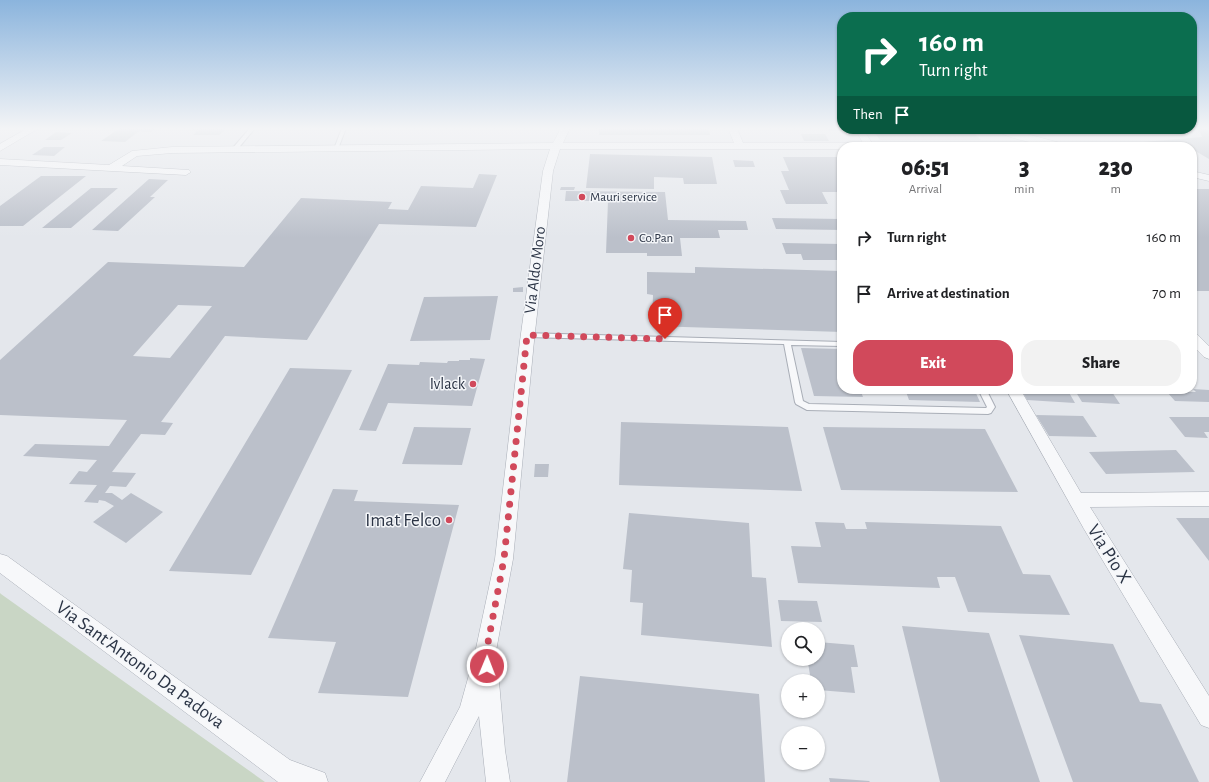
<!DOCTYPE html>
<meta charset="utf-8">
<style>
body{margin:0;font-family:"Alegreya Sans",sans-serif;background:#f2f2f2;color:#202124;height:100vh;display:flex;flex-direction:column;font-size:15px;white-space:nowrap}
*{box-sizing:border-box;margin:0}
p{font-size:13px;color:#757577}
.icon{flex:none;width:22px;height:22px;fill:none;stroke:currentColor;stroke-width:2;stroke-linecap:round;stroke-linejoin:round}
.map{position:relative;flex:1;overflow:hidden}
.side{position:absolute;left:837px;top:142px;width:360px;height:252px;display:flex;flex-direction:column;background:#fff;border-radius:16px;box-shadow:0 1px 3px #0004}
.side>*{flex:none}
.banner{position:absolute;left:837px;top:12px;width:360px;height:122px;border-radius:16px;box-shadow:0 1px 3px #0004;background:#0b6e4f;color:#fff;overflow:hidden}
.controls{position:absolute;left:781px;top:622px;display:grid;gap:8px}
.controls a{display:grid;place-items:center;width:44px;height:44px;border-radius:50%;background:#fff;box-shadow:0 1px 3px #0004;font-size:20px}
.pin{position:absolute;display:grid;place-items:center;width:34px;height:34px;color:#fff;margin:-41px -17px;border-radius:50% 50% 50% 0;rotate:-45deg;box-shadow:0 0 4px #0007}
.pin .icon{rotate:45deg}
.me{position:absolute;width:44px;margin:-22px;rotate:1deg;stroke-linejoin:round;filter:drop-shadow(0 0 3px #0008)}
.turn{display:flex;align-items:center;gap:14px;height:84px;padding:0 16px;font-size:18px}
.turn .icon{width:52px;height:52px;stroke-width:2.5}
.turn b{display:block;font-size:28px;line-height:34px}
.then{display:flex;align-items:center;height:38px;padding:0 16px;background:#0003;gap:8px;font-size:15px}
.eta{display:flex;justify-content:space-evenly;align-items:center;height:68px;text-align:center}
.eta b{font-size:24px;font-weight:800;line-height:28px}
.action{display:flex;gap:8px;margin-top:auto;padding:8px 16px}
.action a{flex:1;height:46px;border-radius:16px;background:#d1495b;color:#fff;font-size:16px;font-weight:800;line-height:46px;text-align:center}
.action a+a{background:#f2f2f2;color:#202124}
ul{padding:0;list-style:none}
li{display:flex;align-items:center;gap:12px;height:56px;padding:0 16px}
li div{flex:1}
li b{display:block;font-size:15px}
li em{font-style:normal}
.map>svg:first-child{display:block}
</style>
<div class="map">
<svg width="1209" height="782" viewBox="0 0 1209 782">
<rect width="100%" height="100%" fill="#e4e7ec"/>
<path fill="#c9d6c5" d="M 0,593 L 1,594 L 265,782 L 0,782 Z"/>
<path fill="#bbc0ca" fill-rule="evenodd" d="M 120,128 L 156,128 L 151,132 L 139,131 L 125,142 L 101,141 Z
M 162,128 L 227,128 L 219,135 L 193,135 L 198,130 Z
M 599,128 L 709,128 L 710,135 L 599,135 Z
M 828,128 L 842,128 L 846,131 L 829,131 Z
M 1192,128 L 1209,128 L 1209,159 L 1192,149 L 1192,147 L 1152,147 L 1143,142 L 1202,137 L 1200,132 Z
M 872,129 L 970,129 L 981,140 L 880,140 Z
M 1039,129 L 1086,129 L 1086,130 L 1044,133 Z
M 56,132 L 72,133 L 61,140 L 45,140 Z
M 801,134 L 825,134 L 829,141 L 804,141 Z
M 44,147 L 65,147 L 54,156 L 32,155 Z
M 590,154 L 712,157 L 717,184 L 684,184 L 683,178 L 654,177 L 654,189 L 586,188 Z
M 783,157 L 842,157 L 842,200 L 837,192 L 822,192 L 828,204 L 786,204 L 780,190 L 789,190 L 781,171 L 789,171 Z
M 733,160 L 753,161 L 755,167 L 735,167 Z
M 479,174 L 497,175 L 476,227 L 379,224 L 307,340 L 225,336 L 161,422 L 173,423 L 165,435 L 141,434 L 112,472 L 136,473 L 126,487 L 110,486 L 105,493 L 112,493 L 122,500 L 131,493 L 163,512 L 126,543 L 93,522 L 114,506 L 105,501 L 99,500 L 98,503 L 84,502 L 97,485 L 69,484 L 79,471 L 87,472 L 97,460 L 23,456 L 35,444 L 109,446 L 127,420 L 0,415 L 0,360 L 108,262 L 244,267 L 301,198 L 392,202 L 388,209 L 408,210 L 421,186 L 473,188 ZM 178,305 L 212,306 L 170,358 L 133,356 Z
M 41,176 L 86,176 L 23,226 L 0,226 L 0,206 Z
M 149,179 L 168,180 L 150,197 L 155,197 L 118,231 L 92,230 Z
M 561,187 L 575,187 L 574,190 L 560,190 Z
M 91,188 L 118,188 L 71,228 L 42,228 Z
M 1192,189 L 1209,189 L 1209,291 L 1192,291 Z
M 566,191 L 665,192 L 668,220 L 746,221 L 748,230 L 718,230 L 720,238 L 680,238 L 682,256 L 647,256 L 647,253 L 606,253 L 608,201 L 565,201 Z
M 772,218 L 842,219 L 842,230 L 776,229 Z
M 782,243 L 842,244 L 842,260 L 803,260 L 801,254 L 786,254 Z
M 695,267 L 842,271 L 842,332 L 652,326 L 653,295 L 647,294 L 647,272 L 695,273 Z
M 523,287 L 523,292 L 513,292 L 513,288 Z
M 498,296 L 490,340 L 410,341 L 424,297 Z
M 801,348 L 842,349 L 842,389 L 860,389 L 863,397 L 814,396 Z
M 470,358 L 485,359 L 472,406 L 388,403 L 376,431 L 359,430 L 388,364 L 419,365 L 420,362 L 447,363 L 448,361 L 459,361 L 459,360 L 470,360 Z
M 290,368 L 352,370 L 251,575 L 169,571 Z
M 905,389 L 974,389 L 980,402 L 909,400 Z
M 1021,389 L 1067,389 L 1075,403 L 1027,400 Z
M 1074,389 L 1110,389 L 1120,404 L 1082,402 Z
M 1193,389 L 1209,390 L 1209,402 L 1175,401 L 1167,392 L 1196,392 Z
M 1036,415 L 1083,416 L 1097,437 L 1049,436 Z
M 1169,417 L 1209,417 L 1209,432 L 1204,432 L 1208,438 L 1185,437 Z
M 621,422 L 788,427 L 802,491 L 619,485 Z
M 414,427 L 471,428 L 462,465 L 402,464 Z
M 823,427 L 985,429 L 1018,492 L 841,490 Z
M 1176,450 L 1195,472 L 1106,474 L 1089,452 Z
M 535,464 L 549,464 L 548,477 L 534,477 Z
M 333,489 L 358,490 L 354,501 L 459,505 L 408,697 L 318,693 L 336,642 L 268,638 Z
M 629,513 L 749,523 L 752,577 L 766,578 L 772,647 L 641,635 L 643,603 L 630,602 L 632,570 L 623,569 Z
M 1176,518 L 1209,518 L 1209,561 Z
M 815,522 L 844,523 L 846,529 L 867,529 L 865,522 L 1001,526 L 1023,574 L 1050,575 L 1070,615 L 968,612 L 955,577 L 937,577 L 940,588 L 798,583 L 791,546 L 821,547 Z
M 778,600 L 817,601 L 822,622 L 781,621 Z
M 902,626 L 989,633 L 1040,782 L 940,782 Z
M 1019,635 L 1113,644 L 1140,702 L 1161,704 L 1199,782 L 1073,782 Z
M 818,642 L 854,645 L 858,667 L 851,667 L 855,693 L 818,690 L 818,681 L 811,681 L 808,663 L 814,664 L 813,659 L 818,659 Z
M 580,676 L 759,694 L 765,782 L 567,782 Z
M 829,778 L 870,781 L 869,782 L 830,782 Z"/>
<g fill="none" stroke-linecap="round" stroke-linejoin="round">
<g stroke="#a9aeb7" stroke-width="2">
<path id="lane" d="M 250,128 L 255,128 L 236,151 L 232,151 L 232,149 Z
M 342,128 L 346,128 L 338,149 L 334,150 L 334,149 Z
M 524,333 L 842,342 L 842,346 L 791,345 L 803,401 L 809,404 L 986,408 L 987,407 L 978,389 L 986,389 L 995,407 L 991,413 L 988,414 L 807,410 L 796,404 L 795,402 L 784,344 L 527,337 L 524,337 L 523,335 Z"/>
</g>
<g stroke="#a9aeb7" stroke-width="1">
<path id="street" d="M 28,128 L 39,128 L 0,151 L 0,144 Z
M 561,128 L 570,128 L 563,143 L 734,143 L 728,128 L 737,128 L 743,143 L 863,143 L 855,129 L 863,129 L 872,143 L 1005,143 L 1010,146 L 842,147 L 842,149 L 560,149 L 553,171 L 534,341 L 513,559 L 494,662 L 498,670 L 505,750 L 510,782 L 486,782 L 479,716 L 445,782 L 420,782 L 460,707 L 475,653 L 495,559 L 520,341 L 543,171 L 550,149 L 172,153 L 137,156 L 122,166 L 189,170 L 191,172 L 186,175 L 0,165 L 0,159 L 109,165 L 132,151 L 172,147 L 553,143 Z
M 995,129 L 1008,129 L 1068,145 L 1070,147 C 1054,147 1005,140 995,129 Z
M 1192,171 L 1209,175 L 1209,181 L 1192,177 Z
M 1192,333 L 1197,334 L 1209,346 L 1209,359 L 1204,357 L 1192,345 Z
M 1006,389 L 1020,389 L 1081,493 L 1209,492 L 1209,506 L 1090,507 L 1209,696 L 1209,728 L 1201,725 L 1084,529 Z
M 0,554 L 7,556 L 290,760 L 325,773 L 328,782 L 278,782 L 0,573 Z"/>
</g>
<use href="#lane" fill="#f7f8fa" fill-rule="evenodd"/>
<use href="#street" fill="#f7f8fa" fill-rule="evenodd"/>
</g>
<linearGradient id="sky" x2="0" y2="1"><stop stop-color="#8bb4dd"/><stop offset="0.54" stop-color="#f3f4f6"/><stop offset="1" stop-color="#f3f4f6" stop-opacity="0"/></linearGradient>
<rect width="1209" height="238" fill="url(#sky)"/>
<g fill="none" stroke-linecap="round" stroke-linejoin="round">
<path stroke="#d1495b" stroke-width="7" stroke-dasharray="0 12.6" d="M 487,666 L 486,653 L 504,559 L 527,335 L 665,339"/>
</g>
<g fill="#d1495b" stroke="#f4f6f9" stroke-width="1.5">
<circle cx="582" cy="197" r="4"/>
<circle cx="631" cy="238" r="4"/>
<circle cx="473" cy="384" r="4"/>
<circle cx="449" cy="520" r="4"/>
</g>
<g text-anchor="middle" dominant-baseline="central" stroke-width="3" stroke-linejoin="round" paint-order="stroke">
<g font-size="13" fill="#2b3445" stroke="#f4f6f9" text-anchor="start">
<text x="590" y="197">Mauri service</text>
<text x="639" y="238">Co.Pan</text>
</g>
<g font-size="16" fill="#2b3445" stroke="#f4f6f9">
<text transform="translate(535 270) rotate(-83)">Via Aldo Moro</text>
</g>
<g font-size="16" fill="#2b3445" stroke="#f4f6f9" text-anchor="end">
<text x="465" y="384">Ivlack</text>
</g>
<g font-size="19" fill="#2b3445" stroke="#f4f6f9" text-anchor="end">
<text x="441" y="520">Imat Felco</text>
</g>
<g font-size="19" fill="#2b3445" stroke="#f4f6f9">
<text transform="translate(1109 554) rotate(58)">Via Pio X</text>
<text transform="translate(140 665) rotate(36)">Via Sant'Antonio Da Padova</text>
</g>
</g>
</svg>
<div class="controls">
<a><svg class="icon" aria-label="search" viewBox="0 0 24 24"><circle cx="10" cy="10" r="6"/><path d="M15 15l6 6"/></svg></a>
<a>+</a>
<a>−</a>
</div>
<div class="pin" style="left:665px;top:339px;background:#d93025"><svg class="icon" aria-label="arrive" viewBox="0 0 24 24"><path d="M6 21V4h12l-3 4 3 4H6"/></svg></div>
<svg class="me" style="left:487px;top:666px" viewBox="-20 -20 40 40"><circle r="17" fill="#d1495b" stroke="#fff" stroke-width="3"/><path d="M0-11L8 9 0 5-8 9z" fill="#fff"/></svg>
<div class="banner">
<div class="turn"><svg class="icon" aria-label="right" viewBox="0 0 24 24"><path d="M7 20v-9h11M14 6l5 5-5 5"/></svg><div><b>160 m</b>Turn right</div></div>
<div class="then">Then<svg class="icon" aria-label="arrive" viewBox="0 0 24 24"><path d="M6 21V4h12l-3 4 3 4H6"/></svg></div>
</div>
<section class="side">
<div class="eta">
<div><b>06:51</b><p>Arrival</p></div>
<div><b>3</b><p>min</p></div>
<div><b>230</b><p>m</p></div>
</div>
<ul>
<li><svg class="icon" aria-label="right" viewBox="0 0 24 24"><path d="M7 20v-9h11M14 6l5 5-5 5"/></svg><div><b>Turn right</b></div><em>160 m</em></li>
<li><svg class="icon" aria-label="arrive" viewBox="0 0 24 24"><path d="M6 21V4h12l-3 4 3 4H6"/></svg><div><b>Arrive at destination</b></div><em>70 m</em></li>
</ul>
<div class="action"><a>Exit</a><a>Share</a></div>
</section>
</div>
